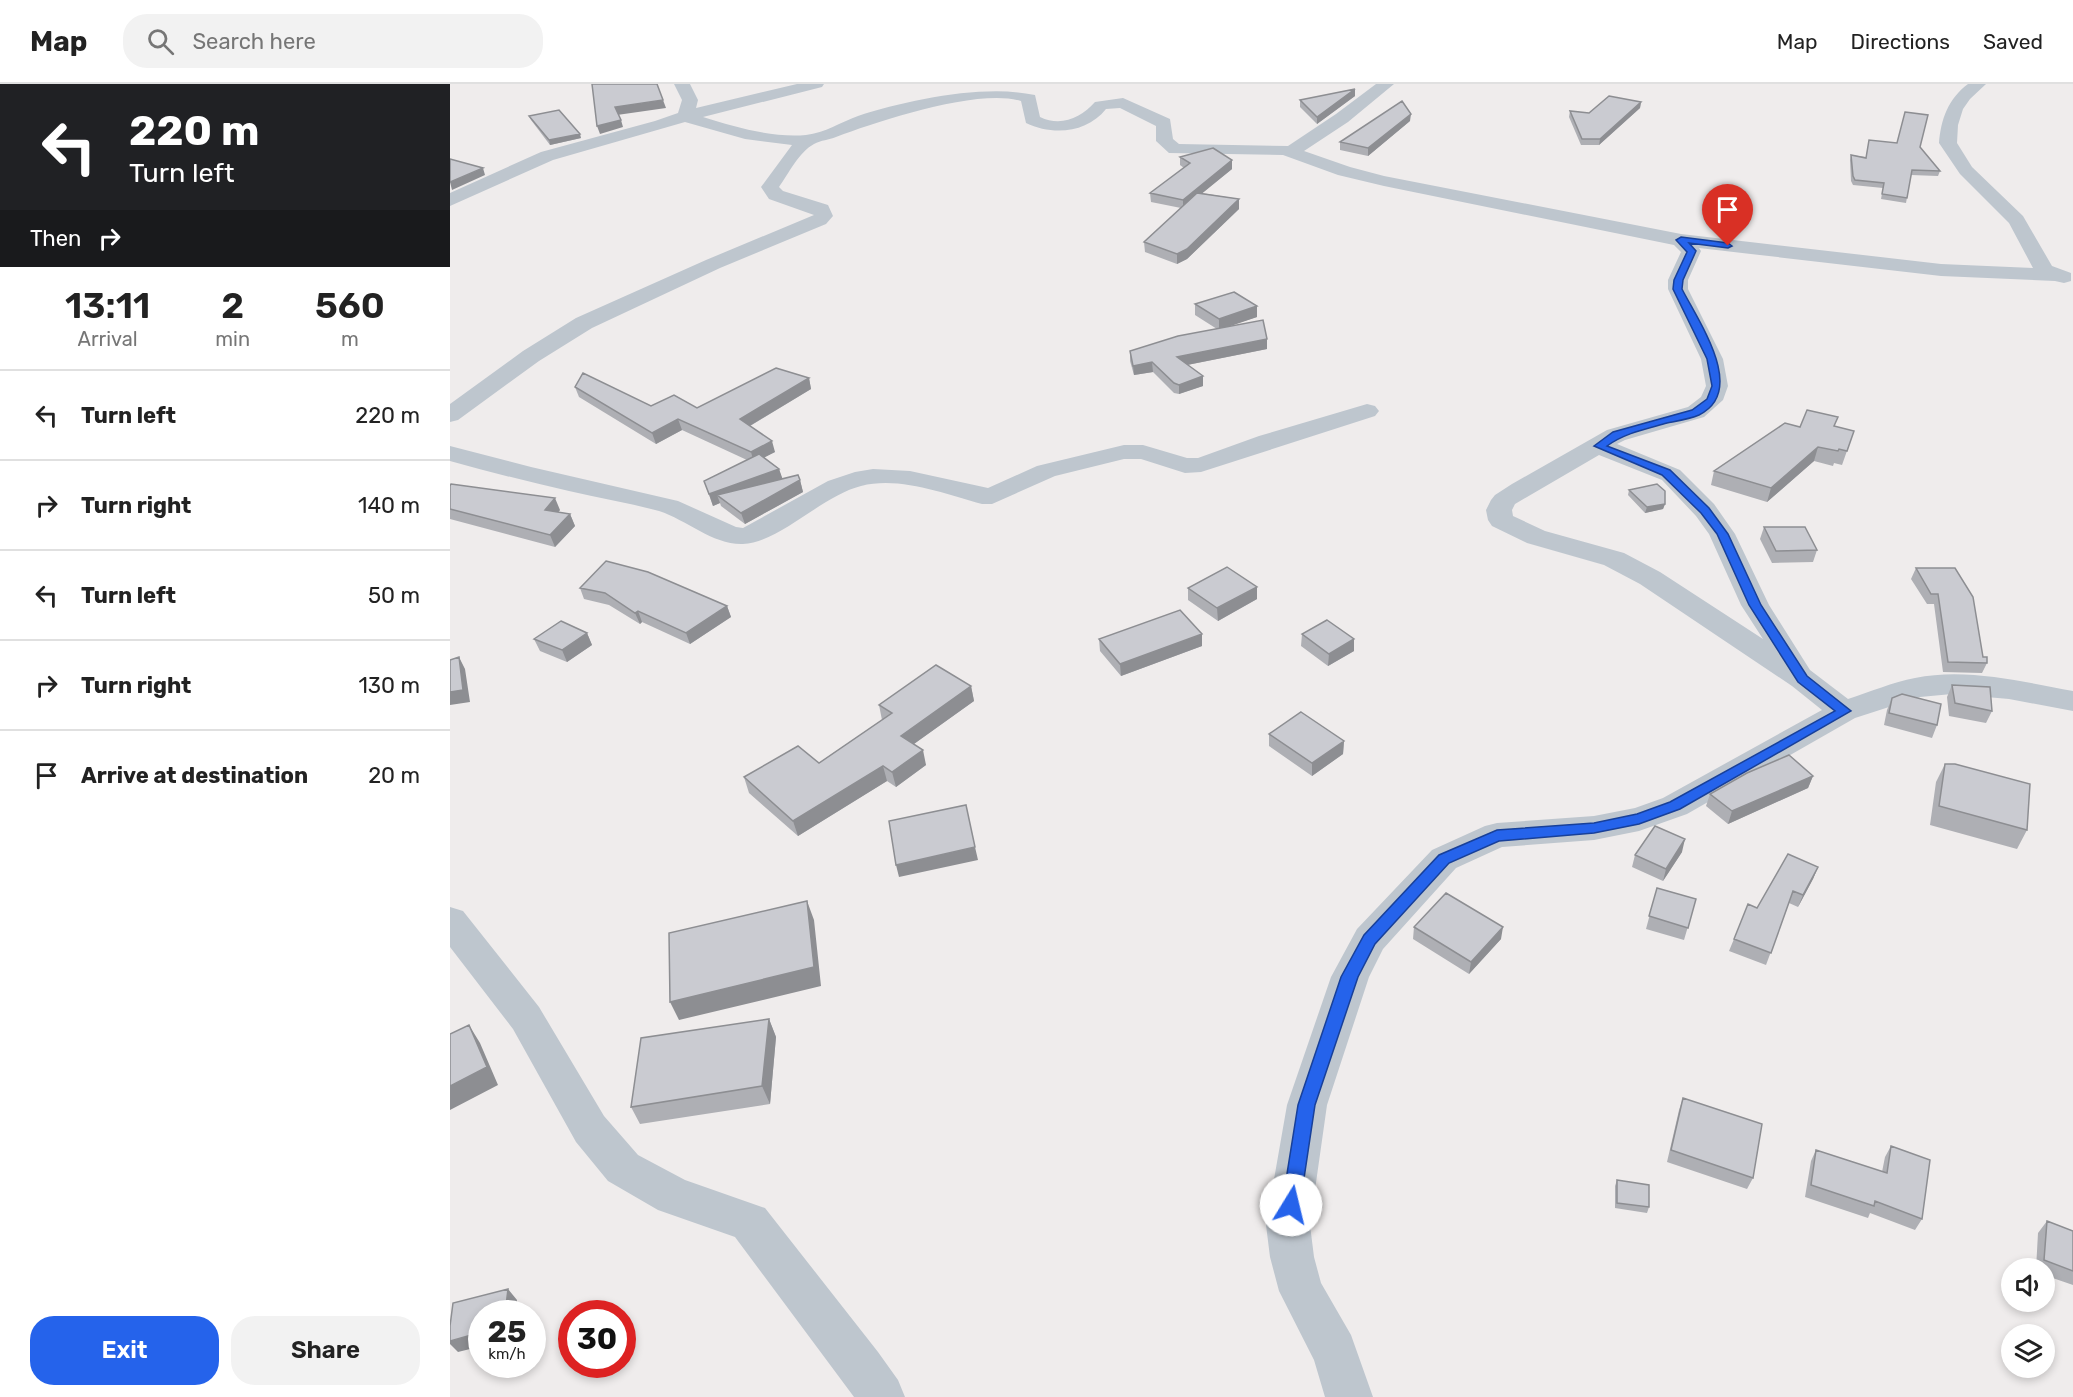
<!DOCTYPE html>
<style>
body{margin:0;font-family:Rubik,sans-serif;background:#f2f2f2;color:#222;height:100vh;display:flex;flex-direction:column;font-size:22px;white-space:nowrap}
*{box-sizing:border-box;margin:0}
p{font-size:20px;color:#767676}
.icon{flex:none;width:33px;height:33px;fill:none;stroke:currentColor;stroke-width:2;stroke-linecap:round;stroke-linejoin:round}
.map{position:relative;flex:1;overflow:hidden}
.side{display:flex;flex-direction:column;background:#fff;width:450px}
.side>*{flex:none}
.guide{background:#202124;color:#fff;overflow:hidden}
.buttons{position:absolute;left:1551px;top:1174px;display:grid;gap:12px}
.buttons a{display:grid;place-items:center;width:54px;height:54px;border-radius:50%;background:#fff;box-shadow:0 3px 9px #0003;font-size:30px}
.speed{position:absolute;left:18px;top:1216px;display:flex;gap:12px;font-size:30px;font-weight:700;text-align:center}
.speed>*{display:grid;place-content:center;width:78px;height:78px;border-radius:50%;background:#fff;box-shadow:0 3px 9px #0003;line-height:1}
.speed small{font-size:15px;font-weight:400}
.speed .limit{border:9px solid #d22;background:#fff;color:#111}
.pin{position:absolute;display:grid;place-items:center;width:51px;height:51px;color:#fff;margin:-62px -26px;border-radius:50% 50% 50% 0;rotate:-45deg;box-shadow:0 0 6px #0007}
.pin .icon{rotate:45deg}
.me{position:absolute;width:66px;margin:-33px;rotate:9deg;stroke-linejoin:round;filter:drop-shadow(0 0 4px #0008)}
.turn{display:flex;align-items:center;gap:21px;height:126px;padding:0 30px;font-size:27px}
.turn .icon{width:78px;height:78px;stroke-width:2.5}
.turn b{display:block;font-size:42px;line-height:51px}
.then{display:flex;align-items:center;height:57px;padding:0 30px;background:#0003;gap:12px;font-size:22px}
.eta{display:flex;justify-content:space-evenly;align-items:center;height:102px;text-align:center}
.eta b{font-size:36px;font-weight:600;line-height:42px}
.cta{display:flex;gap:12px;margin-top:auto;padding:12px 30px}
.cta a{flex:1;height:69px;border-radius:24px;background:#2563eb;color:#fff;font-size:24px;font-weight:600;line-height:69px;text-align:center}
.cta a+a{background:#f2f2f2;color:#222}
ul{padding:0;list-style:none}
li{display:flex;align-items:center;gap:18px;height:90px;padding:0 30px;border-top:2px solid #e0e0e0}
li div{flex:1}
li b{display:block;font-size:22px}
li em{font-style:normal}
header{display:flex;align-items:center;gap:36px;box-sizing:border-box;height:84px;padding:0 30px;background:#fff;border-bottom:2px solid #e0e0e0}
header strong{font-size:28px}
nav{display:flex;gap:33px;margin-inline-start:auto;font-size:21px}
.search{width:420px;height:54px;background:#f2f2f2;display:flex;align-items:center;gap:15px;box-sizing:border-box;padding:0 21px;border-radius:24px;color:#767676;font-size:22px}
main{display:flex;flex:1;min-height:0}
.map>svg:first-child{display:block}
</style>
<header>
<strong>Map</strong>
<div class="search"><svg class="icon" aria-label="search" viewBox="0 0 24 24"><circle cx="10" cy="10" r="6"/><path d="M15 15l6 6"/></svg>Search here</div>
<nav><a>Map</a><a>Directions</a><a>Saved</a></nav>
</header>
<main>
<section class="side">
<div class="guide">
<div class="turn"><svg class="icon" aria-label="left" viewBox="0 0 24 24"><path d="M17 20v-9H6M10 6l-5 5 5 5"/></svg><div><b>220 m</b>Turn left</div></div>
<div class="then">Then<svg class="icon" aria-label="right" viewBox="0 0 24 24"><path d="M7 20v-9h11M14 6l5 5-5 5"/></svg></div>
</div>
<div class="eta">
<div><b>13:11</b><p>Arrival</p></div>
<div><b>2</b><p>min</p></div>
<div><b>560</b><p>m</p></div>
</div>
<ul>
<li><svg class="icon" aria-label="left" viewBox="0 0 24 24"><path d="M17 20v-9H6M10 6l-5 5 5 5"/></svg><div><b>Turn left</b></div><em>220 m</em></li>
<li><svg class="icon" aria-label="right" viewBox="0 0 24 24"><path d="M7 20v-9h11M14 6l5 5-5 5"/></svg><div><b>Turn right</b></div><em>140 m</em></li>
<li><svg class="icon" aria-label="left" viewBox="0 0 24 24"><path d="M17 20v-9H6M10 6l-5 5 5 5"/></svg><div><b>Turn left</b></div><em>50 m</em></li>
<li><svg class="icon" aria-label="right" viewBox="0 0 24 24"><path d="M7 20v-9h11M14 6l5 5-5 5"/></svg><div><b>Turn right</b></div><em>130 m</em></li>
<li><svg class="icon" aria-label="arrive" viewBox="0 0 24 24"><path d="M6 21V4h12l-3 4 3 4H6"/></svg><div><b>Arrive at destination</b></div><em>20 m</em></li>
</ul>
<div class="cta"><a>Exit</a><a>Share</a></div>
</section>
<div class="map">
<svg width="1623" height="1313" viewBox="0 0 1623 1313">
<rect width="100%" height="100%" fill="#efecec"/>
<g fill="none" stroke-linecap="round" stroke-linejoin="round">
<path fill="#bec6ce" fill-rule="evenodd" d="M 224,0 L 240,0 L 248,16 L 246,24 L 347,0 L 374,0 L 372,3 L 253,33 C 285,43 322,54 356,51 C 375,49 391,38 408,32 C 458,16 534,0 585,11 L 590,33 C 611,43 631,34 645,18 L 673,14 L 720,35 L 723,55 L 729,60 L 838,62 L 886,30 L 926,0 L 944,0 L 898,38 L 854,67 L 900,83 L 934,92 L 1231,150 L 1491,180 L 1583,184 L 1559,139 L 1510,90 L 1489,59 C 1491,35 1498,15 1518,0 L 1536,0 L 1520,15 L 1513,25 L 1508,41 L 1507,59 L 1522,83 L 1573,132 L 1602,182 L 1621,189 L 1621,197 L 1614,199 L 1605,197 L 1491,192 L 1249,164 L 1251,167 L 1238,196 L 1238,205 L 1273,275 L 1278,302 L 1273,316 L 1254,333 L 1175,356 L 1167,360 L 1230,386 L 1264,420 L 1285,450 L 1319,521 L 1360,586 L 1398,615 C 1420,608 1443,598 1465,594 C 1516,583 1573,598 1623,607 L 1623,627 L 1559,615 L 1502,610 L 1470,613 L 1405,634 L 1237,730 L 1189,747 L 1144,756 L 1052,763 L 1006,784 L 933,865 L 919,893 L 877,1021 L 860,1141 L 864,1173 L 871,1199 L 901,1251 L 923,1313 L 875,1313 L 864,1276 L 829,1207 L 820,1173 L 816,1141 L 837,1021 L 881,893 L 907,845 L 982,766 L 1035,742 L 1047,739 L 1144,732 L 1185,724 L 1213,714 L 1372,626 L 1342,602 L 1190,500 L 1154,481 L 1077,459 L 1042,442 L 1038,436 L 1036,426 L 1041,416 L 1045,411 L 1062,400 L 1157,346 L 1238,323 L 1251,313 L 1256,302 L 1251,275 L 1218,205 L 1218,196 L 1231,168 L 1224,161 L 934,102 L 888,91 L 833,71 L 719,69 L 706,57 L 706,42 L 670,24 L 656,25 C 637,49 603,52 576,39 L 571,17 C 528,4 429,37 386,53 C 379,56 371,56 364,60 C 349,68 339,89 329,103 L 333,107 L 378,121 L 383,132 L 376,140 L 270,184 L 142,244 L 89,277 L 8,336 L 0,338 L 0,320 L 73,267 L 126,234 L 256,176 L 364,131 L 319,115 L 311,103 L 342,61 L 295,55 L 235,38 L 103,76 L 0,122 L 0,109 L 91,68 L 205,37 L 228,29 L 232,16 ZM 1149,371 L 1212,396 L 1246,432 L 1259,450 L 1291,521 L 1313,555 L 1210,488 L 1174,469 L 1095,447 L 1063,432 L 1062,426 L 1065,420 Z
M 917,320 L 925,322 L 929,327 L 925,332 L 751,388 L 735,389 L 691,375 L 674,375 L 605,392 L 542,420 L 532,420 C 494,410 450,392 411,402 C 373,411 329,459 293,460 C 263,461 237,436 209,427 C 179,419 149,414 119,407 C 79,398 40,388 0,377 L 0,362 L 81,383 L 228,417 L 286,443 L 293,444 L 378,397 L 405,388 L 423,385 L 460,387 L 538,404 L 587,382 L 674,361 L 693,361 L 737,374 L 748,374 L 809,352 Z
M 0,823 L 13,827 L 89,923 L 154,1032 L 188,1071 L 235,1096 L 315,1124 L 428,1268 L 448,1296 L 455,1313 L 404,1313 L 285,1153 L 208,1126 L 158,1097 L 126,1058 L 63,945 L 0,863 Z"/>
</g>
<path fill="#aeafb4" d="M 905,5 L 905,12 L 867,40 L 850,23 L 850,16 Z
M 1191,18 L 1190,24 L 1149,61 L 1131,61 L 1119,33 L 1120,27 L 1139,29 Z
M 79,32 L 131,54 L 100,61 L 81,36 Z
M 960,37 L 918,72 L 890,66 L 890,58 Z
M 1419,56 L 1470,63 L 1490,87 L 1488,92 L 1461,91 L 1456,119 L 1431,115 L 1433,104 L 1403,101 L 1401,97 L 1400,76 L 1401,71 L 1416,73 Z
M 730,73 L 782,76 L 782,85 L 752,109 L 789,115 L 789,125 L 737,175 L 727,180 L 695,168 L 694,158 L 731,124 L 701,118 L 700,109 L 734,84 L 730,81 Z
M 745,220 L 807,233 L 779,242 L 817,255 L 817,265 L 737,281 L 753,302 L 729,310 L 724,309 L 703,288 L 684,291 L 680,277 L 680,267 L 767,245 L 745,231 Z
M 359,294 L 361,305 L 300,342 L 325,368 L 314,373 L 329,385 L 332,395 L 350,396 L 353,408 L 295,440 L 271,422 L 270,419 L 263,422 L 254,397 L 297,376 L 232,346 L 206,360 L 129,313 L 125,303 L 201,322 L 247,324 Z
M 1384,342 L 1404,347 L 1392,381 L 1384,379 L 1383,382 L 1364,377 L 1317,418 L 1261,401 L 1264,387 L 1350,343 Z
M 0,402 L 110,426 L 108,428 L 120,430 L 125,442 L 105,463 L 0,435 Z
M 1179,406 L 1215,420 L 1213,425 L 1195,429 L 1178,411 Z
M 1314,443 L 1367,466 L 1363,478 L 1322,479 L 1310,455 Z
M 1466,484 L 1505,484 L 1533,573 L 1537,579 L 1532,589 L 1493,588 L 1484,520 L 1477,520 L 1461,495 Z
M 130,504 L 277,522 L 281,533 L 240,560 L 192,538 L 190,540 L 159,521 L 134,515 Z
M 738,504 L 807,515 L 768,537 L 738,516 Z
M 137,549 L 142,561 L 117,578 L 90,567 L 84,555 Z
M 852,550 L 904,567 L 878,582 L 851,562 Z
M 649,555 L 752,562 L 671,592 L 650,567 Z
M 1502,601 L 1542,627 L 1536,639 L 1499,632 L 1497,613 Z
M 521,602 L 524,617 L 464,660 L 476,681 L 446,703 L 437,697 L 348,752 L 299,709 L 294,693 L 369,679 L 432,636 L 429,621 Z
M 1442,614 L 1487,641 L 1482,654 L 1434,641 L 1437,626 Z
M 819,650 L 894,657 L 893,670 L 862,692 L 819,662 Z
M 1495,680 L 1577,746 L 1567,765 L 1480,741 L 1486,698 Z
M 1363,692 L 1358,704 L 1278,740 L 1256,722 L 1260,710 Z
M 1232,768 L 1213,797 L 1182,783 L 1185,771 Z
M 1368,783 L 1363,795 L 1348,823 L 1339,819 L 1316,881 L 1279,867 L 1284,855 L 1307,824 Z
M 1207,804 L 1246,815 L 1234,856 L 1196,845 Z
M 964,843 L 1051,855 L 1019,890 L 963,855 Z
M 319,935 L 326,953 L 320,1020 L 190,1040 L 181,1023 Z
M 1233,1014 L 1303,1094 L 1297,1105 L 1217,1078 L 1229,1026 Z
M 1441,1062 L 1472,1135 L 1465,1146 L 1420,1129 L 1418,1134 L 1355,1113 L 1361,1077 L 1366,1066 L 1432,1088 L 1435,1073 Z
M 1167,1096 L 1199,1123 L 1197,1129 L 1165,1124 L 1165,1102 Z
M 1597,1137 L 1623,1147 L 1623,1201 L 1594,1191 L 1594,1185 L 1586,1185 L 1588,1149 Z"/>
<path fill="#8d8e92" d="M 905,5 L 905,12 L 867,40 L 867,33 Z
M 213,16 L 216,24 L 167,31 L 165,23 Z
M 1191,18 L 1190,24 L 1149,61 L 1150,55 Z
M 961,30 L 960,37 L 918,72 L 918,64 Z
M 171,36 L 173,43 L 150,50 L 147,42 Z
M 130,50 L 131,54 L 100,61 L 99,56 Z
M 782,76 L 782,85 L 733,125 L 733,116 Z
M 33,84 L 35,91 L 2,106 L 0,98 Z
M 789,115 L 789,125 L 737,175 L 727,180 L 727,170 Z
M 807,222 L 807,233 L 769,246 L 769,235 Z
M 817,255 L 817,265 L 727,283 L 727,273 Z
M 702,278 L 703,288 L 684,291 L 683,282 Z
M 753,292 L 753,302 L 729,310 L 729,301 Z
M 359,294 L 361,305 L 293,346 L 290,335 Z
M 228,335 L 232,346 L 206,360 L 202,349 Z
M 322,357 L 325,368 L 304,379 L 301,368 Z
M 1368,363 L 1364,377 L 1317,418 L 1321,404 Z
M 329,385 L 333,396 L 267,411 L 270,419 L 263,422 L 259,410 Z
M 350,396 L 353,408 L 295,440 L 291,429 Z
M 105,414 L 110,426 L 100,438 L 95,426 Z
M 1215,420 L 1213,425 L 1195,429 L 1197,423 Z
M 120,430 L 125,442 L 105,463 L 100,451 Z
M 807,503 L 807,515 L 768,537 L 767,524 Z
M 277,522 L 281,533 L 240,560 L 236,549 Z
M 188,527 L 192,538 L 190,540 L 185,529 Z
M 137,549 L 142,561 L 117,578 L 112,566 Z
M 752,550 L 752,562 L 671,592 L 670,580 Z
M 904,555 L 904,567 L 878,582 L 879,570 Z
M 9,573 L 15,585 L 20,618 L 0,621 L 0,608 Z
M 521,602 L 524,617 L 454,667 L 451,652 Z
M 894,657 L 893,670 L 862,692 L 862,679 Z
M 473,666 L 476,681 L 446,703 L 442,688 Z
M 433,682 L 437,697 L 348,752 L 343,737 Z
M 1363,692 L 1358,704 L 1278,740 L 1282,727 Z
M 1235,755 L 1232,768 L 1213,797 L 1216,785 Z
M 525,763 L 528,776 L 449,793 L 446,781 Z
M 1368,783 L 1363,795 L 1348,823 L 1353,811 Z
M 357,817 L 364,836 L 371,902 L 229,936 L 220,918 Z
M 1053,843 L 1051,855 L 1019,890 L 1021,878 Z
M 319,935 L 326,953 L 320,1020 L 312,1002 Z
M 19,941 L 30,959 L 48,1001 L 0,1026 L 0,1002 Z
M 58,1205 L 67,1216 L 65,1230 L 55,1230 Z
M 32,1248 L 32,1262 L 8,1268 L 0,1260 L 0,1257 Z"/>
<path fill="#cacbd1" stroke="#8d8e92" stroke-width="1.5" d="M 142,0 L 207,0 L 213,16 L 165,23 L 171,36 L 147,42 Z
M 905,5 L 867,33 L 850,16 Z
M 1159,12 L 1191,18 L 1150,55 L 1132,55 L 1120,27 L 1139,29 Z
M 952,17 L 961,30 L 918,64 L 890,58 Z
M 109,26 L 130,50 L 99,56 L 79,32 Z
M 1455,28 L 1478,31 L 1470,63 L 1490,87 L 1462,86 L 1457,114 L 1432,110 L 1434,99 L 1405,96 L 1403,92 L 1401,71 L 1416,74 L 1419,56 L 1447,59 Z
M 763,64 L 782,76 L 733,116 L 700,109 L 740,79 L 730,73 Z
M 0,75 L 33,84 L 0,98 Z
M 747,109 L 789,115 L 737,165 L 727,170 L 694,158 Z
M 784,208 L 807,222 L 769,235 L 745,220 Z
M 813,236 L 817,255 L 727,273 L 753,292 L 729,301 L 724,299 L 702,278 L 683,282 L 680,267 L 728,252 Z
M 326,284 L 359,294 L 290,335 L 322,357 L 301,368 L 228,335 L 202,349 L 125,303 L 133,289 L 201,322 L 224,311 L 247,324 Z
M 1357,326 L 1388,333 L 1384,342 L 1404,347 L 1397,367 L 1389,365 L 1388,367 L 1368,363 L 1321,404 L 1264,387 L 1335,339 L 1350,343 Z
M 309,370 L 329,385 L 259,410 L 254,397 Z
M 348,391 L 350,396 L 291,429 L 267,411 Z
M 1,400 L 105,414 L 95,426 L 120,430 L 100,451 L 0,425 L 0,402 Z
M 1207,400 L 1215,407 L 1215,420 L 1197,423 L 1179,406 Z
M 1314,443 L 1355,443 L 1367,466 L 1326,467 Z
M 156,477 L 198,488 L 277,522 L 236,549 L 188,527 L 185,529 L 155,509 L 130,504 Z
M 777,483 L 807,503 L 767,524 L 738,504 Z
M 1466,484 L 1505,484 L 1523,513 L 1533,573 L 1537,573 L 1537,579 L 1498,578 L 1488,510 L 1481,510 Z
M 730,526 L 752,550 L 670,580 L 649,555 Z
M 877,536 L 904,555 L 879,570 L 852,550 Z
M 111,537 L 137,549 L 112,566 L 84,555 Z
M 9,573 L 13,606 L 0,608 L 0,576 Z
M 486,581 L 521,602 L 451,652 L 473,666 L 442,688 L 433,682 L 343,737 L 294,693 L 348,662 L 369,679 L 442,629 L 429,621 Z
M 1502,601 L 1540,603 L 1542,627 L 1505,619 Z
M 1452,610 L 1491,620 L 1487,641 L 1439,629 L 1442,614 Z
M 851,628 L 894,657 L 862,679 L 819,650 Z
M 1339,671 L 1363,692 L 1282,727 L 1260,710 L 1297,689 Z
M 1495,680 L 1505,680 L 1580,700 L 1577,746 L 1489,722 Z
M 516,721 L 525,763 L 446,781 L 439,737 Z
M 1205,742 L 1235,755 L 1216,785 L 1185,771 Z
M 1338,770 L 1368,783 L 1353,811 L 1343,807 L 1321,869 L 1284,855 L 1298,820 L 1307,824 Z
M 1207,804 L 1246,815 L 1238,844 L 1199,832 Z
M 996,809 L 1053,843 L 1021,878 L 964,843 Z
M 357,817 L 364,883 L 220,918 L 219,849 Z
M 319,935 L 312,1002 L 181,1023 L 191,954 Z
M 19,941 L 37,983 L 0,1002 L 0,950 Z
M 1233,1014 L 1312,1040 L 1303,1094 L 1221,1066 Z
M 1441,1062 L 1480,1076 L 1472,1135 L 1425,1117 L 1424,1122 L 1361,1101 L 1366,1066 L 1437,1089 Z
M 1167,1096 L 1199,1101 L 1199,1123 L 1167,1119 Z
M 1597,1137 L 1623,1147 L 1623,1187 L 1594,1176 Z
M 58,1205 L 55,1230 L 32,1230 L 32,1248 L 0,1257 L 0,1242 L 3,1219 Z"/>
<path fill="#2563eb" stroke="#184099" stroke-width="1.5" d="M 1231,153 L 1278,159 L 1282,162 L 1278,164 L 1239,159 L 1246,167 L 1233,196 L 1232,205 C 1248,237 1298,307 1249,331 C 1240,335 1227,337 1217,339 C 1196,345 1175,349 1157,362 L 1220,386 L 1259,424 L 1278,450 L 1311,521 L 1357,592 L 1401,627 L 1230,725 L 1189,740 L 1144,749 L 1049,757 L 999,779 L 925,860 L 908,893 L 865,1021 L 850,1121 L 848,1127 L 841,1130 L 835,1127 L 832,1121 L 848,1021 L 891,893 L 914,851 L 989,771 L 1047,746 L 1144,739 L 1187,730 L 1220,718 L 1385,627 L 1348,598 L 1299,521 L 1267,450 L 1251,429 L 1212,391 L 1144,362 L 1163,348 L 1242,326 L 1257,315 L 1262,302 L 1257,275 L 1223,205 L 1224,196 L 1237,168 L 1226,156 Z"/>
</svg>
<div class="buttons">
<a><svg class="icon" aria-label="sound" viewBox="0 0 24 24"><path d="M4 9h4l5-4v14l-5-4H4zM17 9q2 3 0 6"/></svg></a>
<a><svg class="icon" aria-label="layers" viewBox="0 0 24 24"><path d="M12 4l9 5-9 5-9-5zM3 14l9 5 9-5"/></svg></a>
</div>
<div class="speed"><div>25<small>km/h</small></div><div class="limit">30</div></div>
<div class="pin" style="left:1278px;top:162px;background:#d93025"><svg class="icon" aria-label="arrive" viewBox="0 0 24 24"><path d="M6 21V4h12l-3 4 3 4H6"/></svg></div>
<svg class="me" style="left:841px;top:1121px" viewBox="-20 -20 40 40"><circle r="19" fill="#fff"/><path d="M0-13L10 11 0 6-10 11z" fill="#2563eb"/></svg>
</div>
</main>
